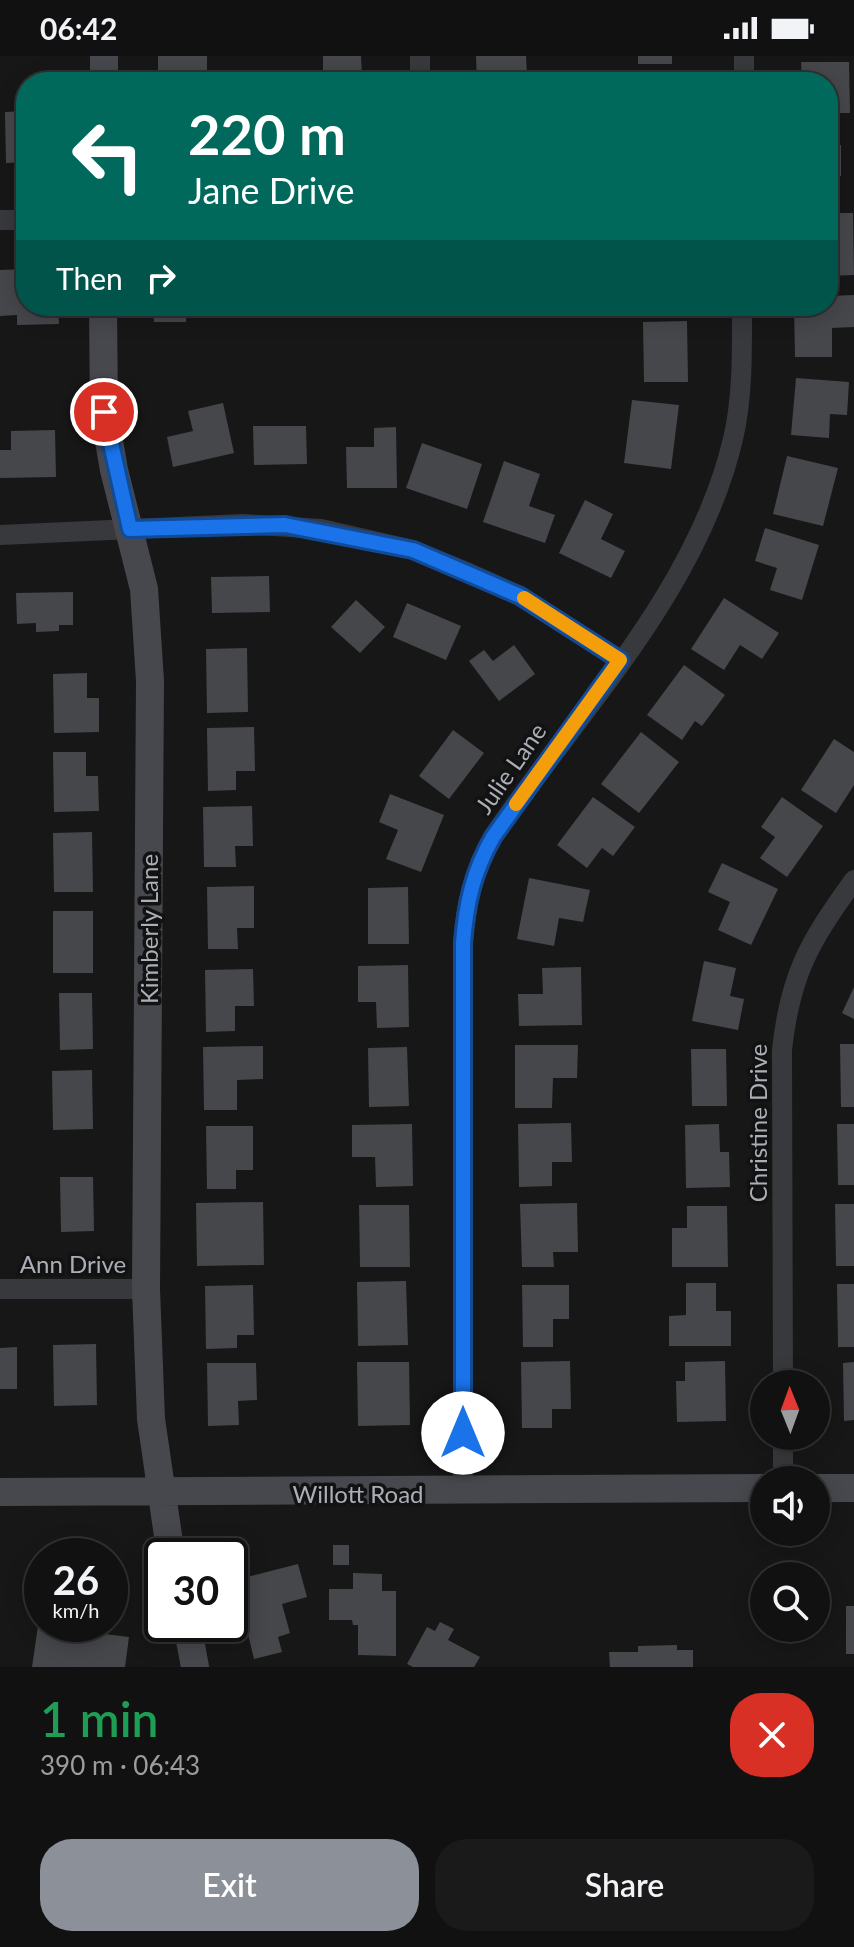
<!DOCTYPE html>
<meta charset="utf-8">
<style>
body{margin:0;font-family:Lato,sans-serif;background:#1a1a1b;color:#f1f3f6;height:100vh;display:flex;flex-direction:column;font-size:30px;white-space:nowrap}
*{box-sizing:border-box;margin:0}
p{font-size:26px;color:#9c9d9f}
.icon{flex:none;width:44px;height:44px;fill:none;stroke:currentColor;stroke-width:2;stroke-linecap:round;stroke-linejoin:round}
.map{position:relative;height:1611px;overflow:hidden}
.sheet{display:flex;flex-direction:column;background:#111112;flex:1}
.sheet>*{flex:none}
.top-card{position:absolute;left:16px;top:16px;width:822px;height:244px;border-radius:32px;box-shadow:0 4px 20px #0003,0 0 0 2px #303132;background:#00695c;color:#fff;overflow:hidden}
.needle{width:52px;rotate:359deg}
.tools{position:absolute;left:750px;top:1314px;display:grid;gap:16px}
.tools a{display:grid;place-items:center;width:80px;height:80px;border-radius:50%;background:#111112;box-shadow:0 4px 20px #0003,0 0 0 2px #303132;font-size:40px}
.speed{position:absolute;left:24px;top:1482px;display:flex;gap:16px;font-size:40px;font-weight:700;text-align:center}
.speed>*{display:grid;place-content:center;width:104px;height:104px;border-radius:50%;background:#111112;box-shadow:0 4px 20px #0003,0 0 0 2px #303132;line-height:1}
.speed small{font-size:20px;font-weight:400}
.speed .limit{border:4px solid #111;border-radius:12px;background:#fff;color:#111}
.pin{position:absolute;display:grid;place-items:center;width:68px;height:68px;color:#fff;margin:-34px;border:4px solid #fff;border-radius:50%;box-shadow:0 2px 8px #0007}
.me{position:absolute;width:88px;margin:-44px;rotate:0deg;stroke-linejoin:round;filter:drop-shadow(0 0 6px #0008)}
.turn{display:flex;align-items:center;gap:28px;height:168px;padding:0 40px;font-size:36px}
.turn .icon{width:104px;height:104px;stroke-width:2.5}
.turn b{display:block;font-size:56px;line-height:68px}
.then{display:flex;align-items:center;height:76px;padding:0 40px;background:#0003;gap:16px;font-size:30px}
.round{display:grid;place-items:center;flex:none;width:84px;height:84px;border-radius:32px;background:#1a1a1b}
.overview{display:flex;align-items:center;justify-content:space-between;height:136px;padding:0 40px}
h1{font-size:48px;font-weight:600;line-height:60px;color:#1e9e55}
.primary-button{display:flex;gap:16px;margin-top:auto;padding:16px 40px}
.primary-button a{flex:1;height:92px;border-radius:32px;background:#8c9099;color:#fff;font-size:32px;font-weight:600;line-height:92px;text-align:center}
.primary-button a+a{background:#1a1a1b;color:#f1f3f6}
.status{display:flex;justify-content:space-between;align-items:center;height:56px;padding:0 40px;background:#111112;direction:ltr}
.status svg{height:22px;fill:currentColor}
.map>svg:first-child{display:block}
</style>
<div class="status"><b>06:42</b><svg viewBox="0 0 49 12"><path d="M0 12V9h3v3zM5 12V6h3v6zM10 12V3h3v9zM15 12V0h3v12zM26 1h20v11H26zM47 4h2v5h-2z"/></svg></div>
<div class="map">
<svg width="854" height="1611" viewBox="0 0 854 1611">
<rect width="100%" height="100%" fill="#171718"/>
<path fill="#46474b" d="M 158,0 L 207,0 L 207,15 L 188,15 L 188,26 L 158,26 Z
M 323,0 L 361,0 L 362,20 L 323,21 Z
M 476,0 L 526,0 L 527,19 L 507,19 L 507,26 L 477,26 Z
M 638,0 L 672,0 L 672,8 L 638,8 Z
M 801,6 L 849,6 L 850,57 L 828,57 L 828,26 L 802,26 Z
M 26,55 L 26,106 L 6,107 L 5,56 Z
M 828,89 L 841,89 L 841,120 L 828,120 Z
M 828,157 L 853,157 L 854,219 L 828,220 Z
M 26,213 L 26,250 L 58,250 L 59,268 L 17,269 L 17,259 L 0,260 L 0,214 Z
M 854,239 L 854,271 L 832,272 L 832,301 L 795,301 L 794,250 L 828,250 L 828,240 Z
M 153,250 L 186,250 L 186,266 L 154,266 Z
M 229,250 L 285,250 L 285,259 L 229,260 Z
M 300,250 L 360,250 L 360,256 L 300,257 Z
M 687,265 L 688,326 L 644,326 L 643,266 Z
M 796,322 L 849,326 L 847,359 L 830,358 L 829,382 L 791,379 Z
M 632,344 L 679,349 L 671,413 L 624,407 Z
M 223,347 L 234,397 L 173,411 L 167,381 L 193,375 L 188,355 Z
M 253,370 L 306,370 L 307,408 L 254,409 Z
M 396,371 L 397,432 L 347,432 L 346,391 L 374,391 L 374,372 Z
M 55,374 L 56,421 L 0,422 L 0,394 L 11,394 L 11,375 Z
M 422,387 L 482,408 L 467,453 L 406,432 Z
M 787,400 L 838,412 L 823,470 L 773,458 Z
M 504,405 L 540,418 L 529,450 L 555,459 L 545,487 L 483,466 Z
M 585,444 L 613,458 L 601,483 L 625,495 L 611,522 L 559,497 Z
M 765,472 L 819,489 L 802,544 L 770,534 L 777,512 L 755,505 Z
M 269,520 L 270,556 L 212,557 L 211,521 Z
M 73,536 L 73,569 L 59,569 L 59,575 L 36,576 L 36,567 L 17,568 L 16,537 Z
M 724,542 L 779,577 L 762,603 L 740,589 L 724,614 L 691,593 Z
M 356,544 L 385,571 L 360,597 L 331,571 Z
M 407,547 L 461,570 L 446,604 L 393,581 Z
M 514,589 L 535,618 L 499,645 L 469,605 L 484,594 L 493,605 Z
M 247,592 L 248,656 L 207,657 L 206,593 Z
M 684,609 L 725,639 L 702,670 L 695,665 L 682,684 L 647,659 Z
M 87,617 L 87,642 L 99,642 L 99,676 L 54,677 L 53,618 Z
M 254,671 L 255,715 L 236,715 L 236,734 L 208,735 L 207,672 Z
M 453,674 L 484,697 L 449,743 L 419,720 Z
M 641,676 L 679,706 L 639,757 L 601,728 Z
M 834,683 L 854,696 L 854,729 L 836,757 L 801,734 Z
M 53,696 L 86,696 L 86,720 L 98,720 L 99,755 L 54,756 Z
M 390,738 L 444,759 L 421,816 L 386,803 L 398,774 L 379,766 Z
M 593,741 L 635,771 L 613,800 L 602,792 L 587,812 L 557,789 Z
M 782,741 L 823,770 L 787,821 L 760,802 L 775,781 L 761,771 Z
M 252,750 L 253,790 L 235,790 L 236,811 L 204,811 L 203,751 Z
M 92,776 L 93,836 L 54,836 L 53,777 Z
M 722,807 L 778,833 L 751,889 L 718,874 L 730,846 L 708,836 Z
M 529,822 L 590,834 L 583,866 L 559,862 L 554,890 L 517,883 Z
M 254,830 L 254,872 L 237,872 L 238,893 L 208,893 L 207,831 Z
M 408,831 L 409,888 L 368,888 L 368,832 Z
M 53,855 L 93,855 L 93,917 L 53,917 Z
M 704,905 L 736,912 L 730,940 L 744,943 L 738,974 L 692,965 Z
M 408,909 L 409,971 L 377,972 L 376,946 L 358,946 L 358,910 Z
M 581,911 L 582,969 L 519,970 L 518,938 L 543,938 L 542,912 Z
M 253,913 L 254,950 L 235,950 L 235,975 L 206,976 L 205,914 Z
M 854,931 L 854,963 L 842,957 Z
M 59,937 L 92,937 L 93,993 L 60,994 Z
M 840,988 L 854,988 L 854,1051 L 841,1051 Z
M 515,989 L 578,989 L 577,1022 L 553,1022 L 552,1052 L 515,1052 Z
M 263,990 L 263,1023 L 237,1024 L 237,1054 L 204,1054 L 203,991 Z
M 407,991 L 409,1050 L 369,1051 L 368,992 Z
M 691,993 L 726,993 L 727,1050 L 692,1050 Z
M 92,1014 L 93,1073 L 53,1074 L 52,1015 Z
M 571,1067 L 572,1106 L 552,1106 L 552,1130 L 519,1131 L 518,1068 Z
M 412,1068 L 413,1130 L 376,1131 L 375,1101 L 352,1101 L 352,1069 Z
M 719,1068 L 720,1096 L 729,1096 L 730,1131 L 686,1132 L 685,1069 Z
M 837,1068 L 854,1068 L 854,1129 L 838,1129 Z
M 206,1070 L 253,1070 L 253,1114 L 236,1114 L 236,1133 L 207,1133 Z
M 60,1121 L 93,1121 L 94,1175 L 61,1176 Z
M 263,1146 L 264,1209 L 197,1210 L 196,1147 Z
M 577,1147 L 578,1196 L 553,1196 L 554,1211 L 522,1211 L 520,1148 Z
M 835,1148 L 854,1148 L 854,1210 L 836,1210 Z
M 359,1149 L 409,1149 L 410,1211 L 360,1211 Z
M 687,1150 L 727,1150 L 728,1211 L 672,1211 L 672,1172 L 687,1172 Z
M 406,1225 L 408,1289 L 358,1290 L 357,1226 Z
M 686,1227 L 716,1227 L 716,1255 L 731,1255 L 731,1290 L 669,1290 L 669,1260 L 686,1259 Z
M 837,1228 L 854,1228 L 854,1291 L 838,1291 Z
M 253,1229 L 254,1279 L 237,1279 L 237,1292 L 206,1293 L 205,1230 Z
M 522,1229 L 569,1229 L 569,1263 L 553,1263 L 553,1291 L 523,1291 Z
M 96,1288 L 97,1349 L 54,1350 L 53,1289 Z
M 17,1291 L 17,1333 L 0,1333 L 0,1292 Z
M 570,1305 L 571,1353 L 552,1353 L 552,1372 L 522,1372 L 521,1306 Z
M 725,1305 L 726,1365 L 677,1366 L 676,1325 L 685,1325 L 685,1306 Z
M 357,1306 L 409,1306 L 410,1369 L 358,1370 Z
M 854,1306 L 854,1364 L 844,1365 L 843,1307 Z
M 207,1307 L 256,1307 L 257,1344 L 238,1345 L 239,1369 L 208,1370 Z
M 333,1489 L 349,1489 L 349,1509 L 333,1509 Z
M 298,1508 L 307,1541 L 282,1548 L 290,1577 L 278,1581 L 282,1596 L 254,1603 L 235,1524 Z
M 353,1517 L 382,1518 L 382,1535 L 396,1535 L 396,1600 L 358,1599 L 358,1569 L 353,1569 L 352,1564 L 329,1564 L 329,1533 L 353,1533 Z
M 846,1550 L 854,1550 L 854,1598 L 846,1598 Z
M 440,1566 L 454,1573 L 448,1584 L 480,1601 L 474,1611 L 413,1611 L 407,1608 L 427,1571 L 435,1575 Z
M 38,1570 L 129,1581 L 125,1611 L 32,1611 Z
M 677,1589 L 677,1594 L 693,1594 L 693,1611 L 610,1611 L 609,1596 L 638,1596 L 638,1590 Z"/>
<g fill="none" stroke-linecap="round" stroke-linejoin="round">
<path stroke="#38393d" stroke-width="20" d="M 420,26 L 420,0
M 744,26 L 744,0
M 0,164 L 26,164
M 0,479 L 243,468 L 321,473 L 413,494 L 464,515 L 520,540 L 620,604
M 0,1233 L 146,1233
M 783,1328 L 782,994 C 790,918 810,885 854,824
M 783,1424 L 783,1380
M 463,1436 L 463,887 C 466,848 473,816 493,781 C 578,655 697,536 733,383 C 743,341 742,293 742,250"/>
<path stroke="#46484d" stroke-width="28" d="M 104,0 L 104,26
M 103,250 L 104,356 L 114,414 L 144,533 L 150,625 L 146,1233 L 151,1363 L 171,1500
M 816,1432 L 854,1432
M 0,1436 L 764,1432
M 187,1568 L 195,1611"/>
</g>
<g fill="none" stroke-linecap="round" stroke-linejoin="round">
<g stroke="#114b97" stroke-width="20">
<path id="route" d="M 104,356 L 130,473 L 285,469 L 413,494 L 520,540 L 620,604 L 493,781 C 473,816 466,848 463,887 L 463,1377"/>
</g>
<use href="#route" stroke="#1a73e8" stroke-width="14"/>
<path stroke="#f59e0b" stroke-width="14" d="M 516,748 L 620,604 L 524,542"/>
</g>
<g text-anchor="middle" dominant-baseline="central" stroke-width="7" stroke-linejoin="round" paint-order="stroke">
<g font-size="24" fill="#aaafb7" stroke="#121213">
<text transform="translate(510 712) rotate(-55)">Julie Lane</text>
<text transform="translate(148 873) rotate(-90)">Kimberly Lane</text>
<text transform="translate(757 1067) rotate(-90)">Christine Drive</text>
<text x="73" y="1207">Ann Drive</text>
<text x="358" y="1437">Willott Road</text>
</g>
</g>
</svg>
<div class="tools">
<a><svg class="needle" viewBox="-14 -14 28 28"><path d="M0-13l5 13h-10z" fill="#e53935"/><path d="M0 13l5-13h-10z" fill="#9c9d9f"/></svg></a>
<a><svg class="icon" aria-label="sound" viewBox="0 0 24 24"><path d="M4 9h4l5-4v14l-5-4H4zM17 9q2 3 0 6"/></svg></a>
<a><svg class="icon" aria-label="search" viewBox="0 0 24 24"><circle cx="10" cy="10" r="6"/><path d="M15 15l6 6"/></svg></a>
</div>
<div class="speed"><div>26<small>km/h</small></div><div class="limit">30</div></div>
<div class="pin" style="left:104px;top:356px;background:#d93025"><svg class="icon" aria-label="arrive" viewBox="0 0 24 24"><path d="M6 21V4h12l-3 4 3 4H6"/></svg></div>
<svg class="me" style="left:463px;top:1377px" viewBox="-20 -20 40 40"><circle r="19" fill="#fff"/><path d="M0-13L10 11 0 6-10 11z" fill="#1a73e8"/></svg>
<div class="top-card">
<div class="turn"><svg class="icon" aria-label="left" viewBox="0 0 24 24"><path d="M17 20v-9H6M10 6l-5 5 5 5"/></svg><div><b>220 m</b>Jane Drive</div></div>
<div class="then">Then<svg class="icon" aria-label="right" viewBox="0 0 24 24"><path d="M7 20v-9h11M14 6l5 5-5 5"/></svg></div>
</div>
</div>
<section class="sheet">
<div class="overview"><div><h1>1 min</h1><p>390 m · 06:43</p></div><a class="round" style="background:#d93025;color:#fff"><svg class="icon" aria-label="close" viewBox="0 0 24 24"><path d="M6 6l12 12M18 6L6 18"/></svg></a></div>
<div class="primary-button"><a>Exit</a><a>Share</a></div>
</section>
